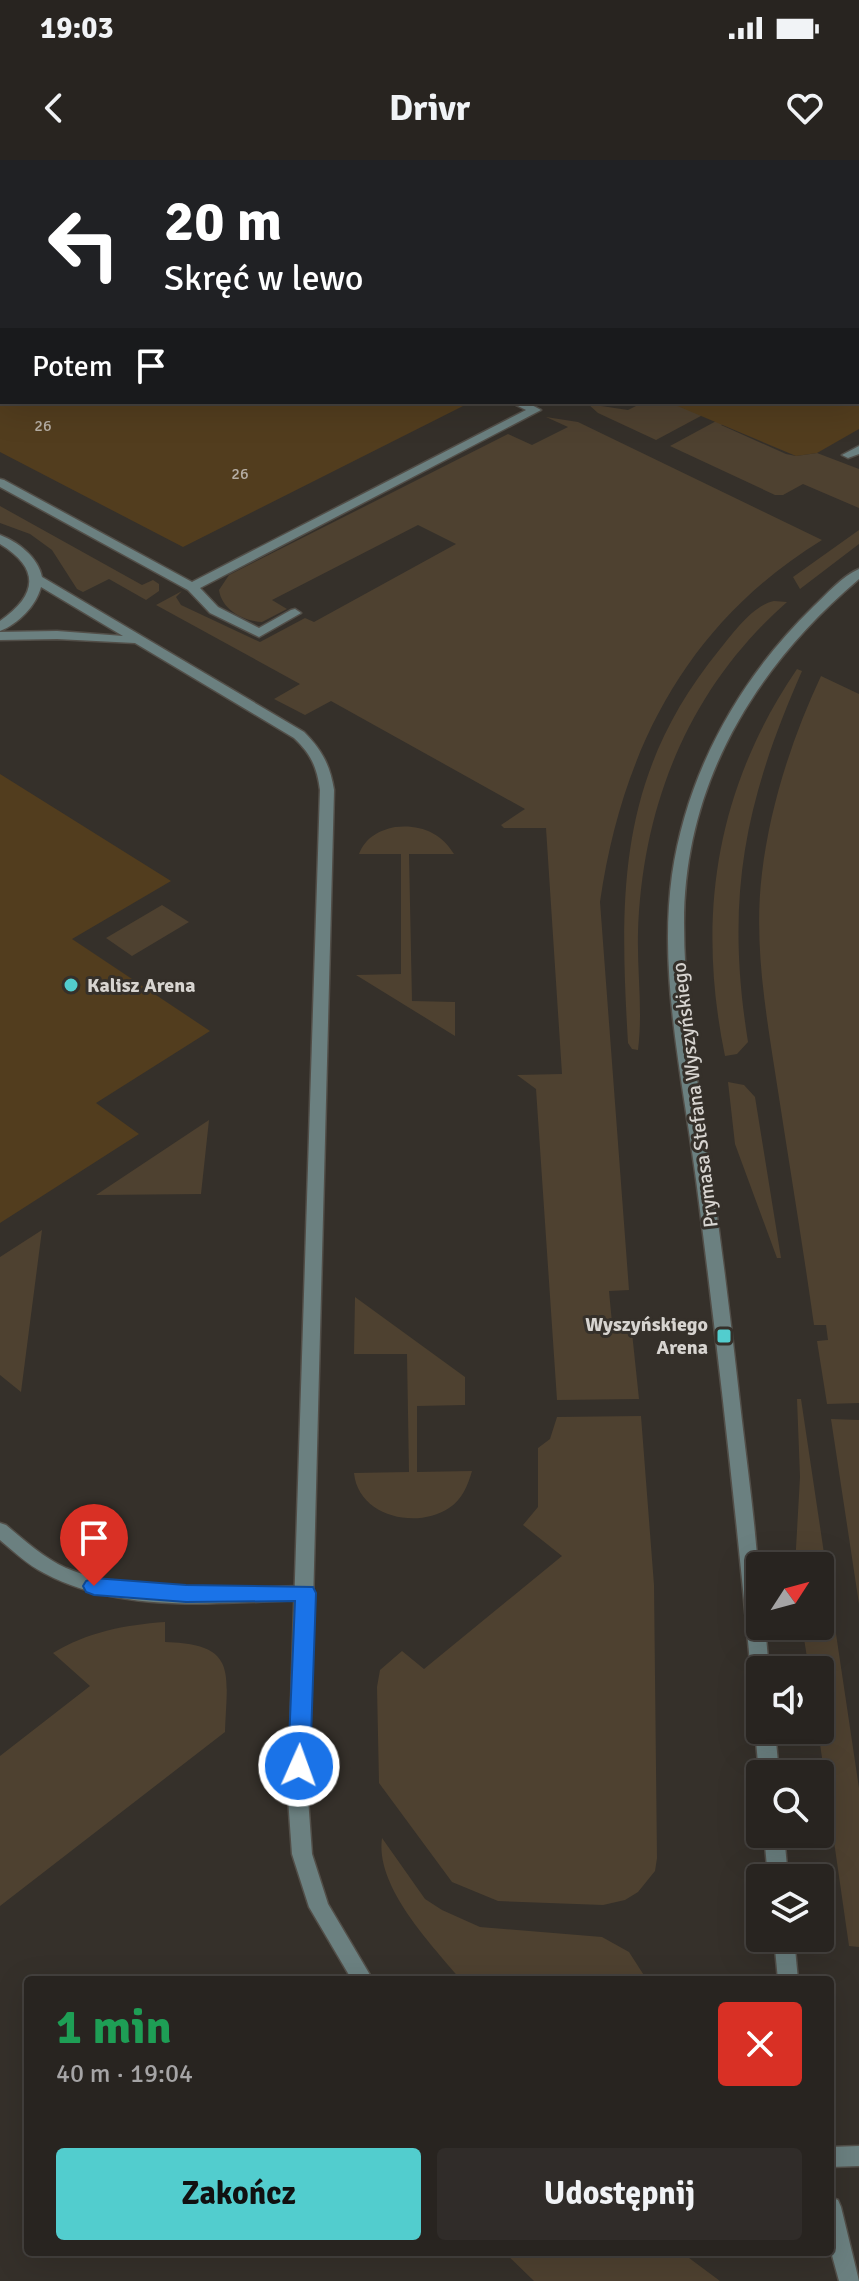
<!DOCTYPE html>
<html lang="pl">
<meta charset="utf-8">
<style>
body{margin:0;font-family:Signika,sans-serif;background:#302c29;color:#f1f3f6;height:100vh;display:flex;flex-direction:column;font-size:30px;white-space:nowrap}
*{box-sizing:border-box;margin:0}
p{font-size:26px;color:#a5a4a5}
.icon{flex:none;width:44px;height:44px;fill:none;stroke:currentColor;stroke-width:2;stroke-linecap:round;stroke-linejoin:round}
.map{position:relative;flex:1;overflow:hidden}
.panel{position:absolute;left:24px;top:1816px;width:810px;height:280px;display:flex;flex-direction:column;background:#282420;border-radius:8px;box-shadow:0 8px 32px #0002,0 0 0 2px #44413e}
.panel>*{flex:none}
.top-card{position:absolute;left:0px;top:0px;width:860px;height:244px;box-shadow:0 8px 32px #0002,0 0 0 2px #44413e;background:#202124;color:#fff;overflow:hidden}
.needle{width:52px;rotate:54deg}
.controls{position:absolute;left:746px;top:1392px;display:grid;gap:16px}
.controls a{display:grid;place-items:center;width:88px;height:88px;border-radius:8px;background:#282420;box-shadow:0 8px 32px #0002,0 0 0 2px #44413e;font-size:40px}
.pin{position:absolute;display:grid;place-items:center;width:68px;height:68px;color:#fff;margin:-82px -34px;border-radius:50% 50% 50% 0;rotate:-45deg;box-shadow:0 0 8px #0007}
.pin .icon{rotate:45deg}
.me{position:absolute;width:88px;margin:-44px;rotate:2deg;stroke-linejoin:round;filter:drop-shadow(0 0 6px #0008)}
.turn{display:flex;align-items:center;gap:28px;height:168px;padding:0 32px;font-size:36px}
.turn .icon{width:104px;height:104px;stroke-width:2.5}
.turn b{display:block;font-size:56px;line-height:68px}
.then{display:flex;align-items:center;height:76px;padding:0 32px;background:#0003;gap:16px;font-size:30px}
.round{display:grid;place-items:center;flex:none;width:84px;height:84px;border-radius:8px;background:#302c29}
.overview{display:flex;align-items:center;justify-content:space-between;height:136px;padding:0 32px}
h1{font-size:48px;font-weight:700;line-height:60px;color:#1e9e55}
.button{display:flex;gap:16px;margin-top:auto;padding:16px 32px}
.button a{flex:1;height:92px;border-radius:8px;background:#52cdce;color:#111;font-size:32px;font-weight:700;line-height:92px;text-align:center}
.button a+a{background:#302c29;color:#f1f3f6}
.status{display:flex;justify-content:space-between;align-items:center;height:56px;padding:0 40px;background:#282420;direction:ltr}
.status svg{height:22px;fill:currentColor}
header{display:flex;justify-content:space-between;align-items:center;height:104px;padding:0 32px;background:#282420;font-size:36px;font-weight:700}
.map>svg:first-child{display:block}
</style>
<div class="status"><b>19:03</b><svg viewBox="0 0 49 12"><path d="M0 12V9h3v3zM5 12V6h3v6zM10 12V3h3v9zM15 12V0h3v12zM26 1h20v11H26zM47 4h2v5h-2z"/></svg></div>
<header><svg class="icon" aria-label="back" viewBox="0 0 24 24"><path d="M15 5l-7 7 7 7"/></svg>Drivr<svg class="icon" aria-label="heart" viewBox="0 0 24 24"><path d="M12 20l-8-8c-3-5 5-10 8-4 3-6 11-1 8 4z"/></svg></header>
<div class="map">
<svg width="859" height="2121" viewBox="0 0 859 2121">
<rect width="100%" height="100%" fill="#35302a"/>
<path fill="#4e4130" d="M 644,242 L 727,242 L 656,280 L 598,253 L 588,244 L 628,250 Z
M 744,246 L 721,265 L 786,294 L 796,296 L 817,293 L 859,309 L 859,348 L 803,324 L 783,335 L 775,335 L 670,286 Z
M 546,257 L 578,262 L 822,380 C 687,463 622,590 600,742 L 629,1130 L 609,1131 L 612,1163 L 631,1163 L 639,1239 L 557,1240 L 536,929 L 517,915 L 562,914 L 546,668 L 504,668 L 501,665 L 525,649 L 331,541 L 305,555 L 274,539 L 300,524 L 156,445 L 182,431 L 176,437 L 181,445 L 260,482 L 305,458 L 314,462 L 456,384 L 418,365 L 272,440 L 287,449 L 262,462 C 243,461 222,450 219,430 L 229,415 L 508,274 L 532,285 L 568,267 Z
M 0,346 L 142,425 L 153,420 L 159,424 L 159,431 L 146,440 L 109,419 L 83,432 L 77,429 L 52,390 L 30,374 L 0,363 Z
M 859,370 L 859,384 L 800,429 L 793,417 Z
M 774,441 L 787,442 C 689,528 642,645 638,773 C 637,813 643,850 638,890 L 632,889 L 628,883 C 619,731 618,614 720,489 C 733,473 753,445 774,441 Z
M 797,509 L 802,511 C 744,643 725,738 748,882 L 737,894 L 725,896 C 696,756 716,628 797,509 Z
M 821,516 L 859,534 L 859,1243 L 827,1244 L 817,1181 L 828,1180 L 826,1165 L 814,1165 C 803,1087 790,1009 778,931 C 767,859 753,786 762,713 C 770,646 792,578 821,516 Z
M 395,667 C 419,664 441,672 454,694 L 409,694 L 412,841 L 455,842 L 455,876 L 356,815 L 401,814 L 401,694 L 359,694 C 366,677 378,671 395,667 Z
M 162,745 L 189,762 L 132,796 L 106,778 Z
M 728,922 L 744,925 L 755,937 L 781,1098 L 777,1098 L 735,984 Z
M 209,960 L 201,1034 L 96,1035 Z
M 42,1070 L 21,1232 L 0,1215 L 0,1097 Z
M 355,1137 L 465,1217 L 465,1245 L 417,1246 L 417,1312 L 472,1311 C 468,1325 462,1340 449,1348 C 416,1370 358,1356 354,1313 L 409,1312 L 407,1194 L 354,1194 Z
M 797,1239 L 801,1239 L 859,1628 L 859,1787 L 849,1786 L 818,1570 L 820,1570 L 820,1510 L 809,1510 L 802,1466 L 820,1466 L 820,1406 L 795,1406 L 800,1317 Z
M 641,1256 L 654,1425 L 657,1698 L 655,1711 L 638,1732 L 625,1740 L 603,1745 L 498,1741 L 452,1722 L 379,1623 L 377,1527 L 380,1510 L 402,1491 L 424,1509 L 562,1396 L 523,1365 L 538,1347 L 538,1288 L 550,1279 L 557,1257 Z
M 831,1259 L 859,1260 L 859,1444 Z
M 165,1462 L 165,1482 C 238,1484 227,1512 225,1572 L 0,1746 L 0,1596 L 90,1526 L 53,1493 C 88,1472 124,1465 165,1462 Z
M 382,1678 L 425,1739 L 442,1750 L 480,1767 L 602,1777 L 629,1792 L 647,1820 L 461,1820 C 432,1785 375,1727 382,1678 Z
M 504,2092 L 681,2092 L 720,2121 L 534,2121 Z"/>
<path fill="#523d1e" d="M 0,242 L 471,242 L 183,387 L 0,292 Z
M 668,242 L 859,242 L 859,269 L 817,293 L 796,296 Z
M 0,614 L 171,721 L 72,779 L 210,871 L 96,943 L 139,974 L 0,1063 Z"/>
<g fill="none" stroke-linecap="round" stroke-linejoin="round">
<g stroke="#524e48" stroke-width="3">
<path id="service" d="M 670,0 L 680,0 L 681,2 L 671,2 Z
M 0,4 L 2,5 L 2,11 L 0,10 Z
M 858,86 L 859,86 L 859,92 L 858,92 Z
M 0,164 L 2,164 L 0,171 Z
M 0,196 L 2,196 L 0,203 Z
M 510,242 L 526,242 L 541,250 L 200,428 L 218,447 L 259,468 L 291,450 L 295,449 L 301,453 L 259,477 L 210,453 L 188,430 L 0,327 L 0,319 L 4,320 L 192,422 L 526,250 Z
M 859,286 L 859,294 L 848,298 L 842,295 Z
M 0,1363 L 6,1365 C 25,1381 44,1398 66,1408 C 140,1439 227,1427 305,1426 L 311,1428 L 314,1433 L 311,1438 L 305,1440 C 221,1442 122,1455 44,1413 C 28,1405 14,1392 0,1380 Z"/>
</g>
<g stroke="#524e48" stroke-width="3">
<path id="minor" d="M 0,375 C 18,382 38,397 42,417 L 304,572 C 322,590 330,605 334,630 L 308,1638 L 312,1694 L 328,1744 L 373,1820 L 352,1820 L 309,1747 L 292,1694 L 288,1638 L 320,630 C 317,607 311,594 294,578 L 135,483 L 57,479 L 0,480 L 0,472 L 57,471 L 123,476 L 41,427 C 36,446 18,464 0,471 L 0,461 C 37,435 41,409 0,384 Z
M 859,1986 L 859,2006 L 830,2007 L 830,1987 Z"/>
</g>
<g stroke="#524e48" stroke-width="3">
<path id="tertiary" d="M 859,409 L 859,419 C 755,507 684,623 684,763 C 684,850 700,935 712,1021 C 724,1101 733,1181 742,1261 C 750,1329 760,1397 760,1466 L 765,1466 L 769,1510 L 760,1510 L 760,1521 L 753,1518 L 751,1513 C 736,1351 718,1189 697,1027 C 684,925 658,818 672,715 C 687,612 739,519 813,447 C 826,435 842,416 859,409 Z
M 758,1564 L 760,1570 L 775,1570 L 779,1614 L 759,1614 L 755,1570 Z
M 764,1674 L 784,1674 L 788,1718 L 768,1718 Z
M 774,1778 L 794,1778 L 798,1820 L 778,1820 Z
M 830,2037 L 838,2040 L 841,2047 L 859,2121 L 839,2121 L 830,2088 Z"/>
</g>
<use href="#service" fill="#6b8080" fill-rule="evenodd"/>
<use href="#minor" fill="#6b8080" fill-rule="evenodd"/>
<use href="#tertiary" fill="#6b8080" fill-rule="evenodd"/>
</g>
<path fill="#1a73e8" stroke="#114b97" stroke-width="2" d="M 94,1418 L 186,1425 L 313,1427 L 316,1433 L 310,1606 L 307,1613 L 299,1615 L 291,1613 L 288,1606 L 295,1441 L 186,1442 L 94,1435 L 86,1432 L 83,1426 L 86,1421 Z"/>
<g fill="#52cdce" stroke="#35302a" stroke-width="3">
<circle cx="71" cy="825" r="8"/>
<rect x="716" y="1168" width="16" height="16" rx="4"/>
</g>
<g text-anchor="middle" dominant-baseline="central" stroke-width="6" stroke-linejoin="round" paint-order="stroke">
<g font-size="16" fill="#b6aea4">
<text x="43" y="266">26</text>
<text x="240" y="314">26</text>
</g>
<g font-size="20" font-weight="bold" fill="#d7d4d0" stroke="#35302a" text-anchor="start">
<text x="87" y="825">Kalisz Arena</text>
<text x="708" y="1164" text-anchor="end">Wyszyńskiego<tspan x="708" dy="23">Arena</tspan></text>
</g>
<g font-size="20" fill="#d7d4d0" stroke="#35302a">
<text transform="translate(695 935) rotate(-97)">Prymasa Stefana Wyszyńskiego</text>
</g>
</g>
</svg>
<div class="controls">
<a><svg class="needle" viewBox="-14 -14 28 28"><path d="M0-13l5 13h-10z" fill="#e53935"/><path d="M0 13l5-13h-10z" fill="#a5a4a5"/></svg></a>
<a><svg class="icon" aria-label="sound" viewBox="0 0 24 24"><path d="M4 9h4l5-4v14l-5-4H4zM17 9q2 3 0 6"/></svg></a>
<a><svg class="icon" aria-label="search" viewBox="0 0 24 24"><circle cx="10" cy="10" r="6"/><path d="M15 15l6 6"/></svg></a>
<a><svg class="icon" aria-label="layers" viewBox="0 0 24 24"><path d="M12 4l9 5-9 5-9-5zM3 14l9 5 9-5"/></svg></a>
</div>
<div class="pin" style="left:94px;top:1426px;background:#d93025"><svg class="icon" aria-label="arrive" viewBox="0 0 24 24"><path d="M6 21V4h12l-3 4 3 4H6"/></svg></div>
<svg class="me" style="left:299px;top:1606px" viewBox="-20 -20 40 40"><circle r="17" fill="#1a73e8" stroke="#fff" stroke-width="3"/><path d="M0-11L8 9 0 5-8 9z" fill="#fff"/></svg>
<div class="top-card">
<div class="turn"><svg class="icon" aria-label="left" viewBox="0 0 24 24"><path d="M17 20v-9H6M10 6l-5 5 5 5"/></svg><div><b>20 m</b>Skręć w lewo</div></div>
<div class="then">Potem<svg class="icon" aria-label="arrive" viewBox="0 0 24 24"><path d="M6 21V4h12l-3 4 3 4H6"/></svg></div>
</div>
<section class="panel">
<div class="overview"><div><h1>1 min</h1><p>40 m · 19:04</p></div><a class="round" style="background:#d93025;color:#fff"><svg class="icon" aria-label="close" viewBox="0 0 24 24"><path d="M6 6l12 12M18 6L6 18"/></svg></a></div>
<div class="button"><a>Zakończ</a><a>Udostępnij</a></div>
</section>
</div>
